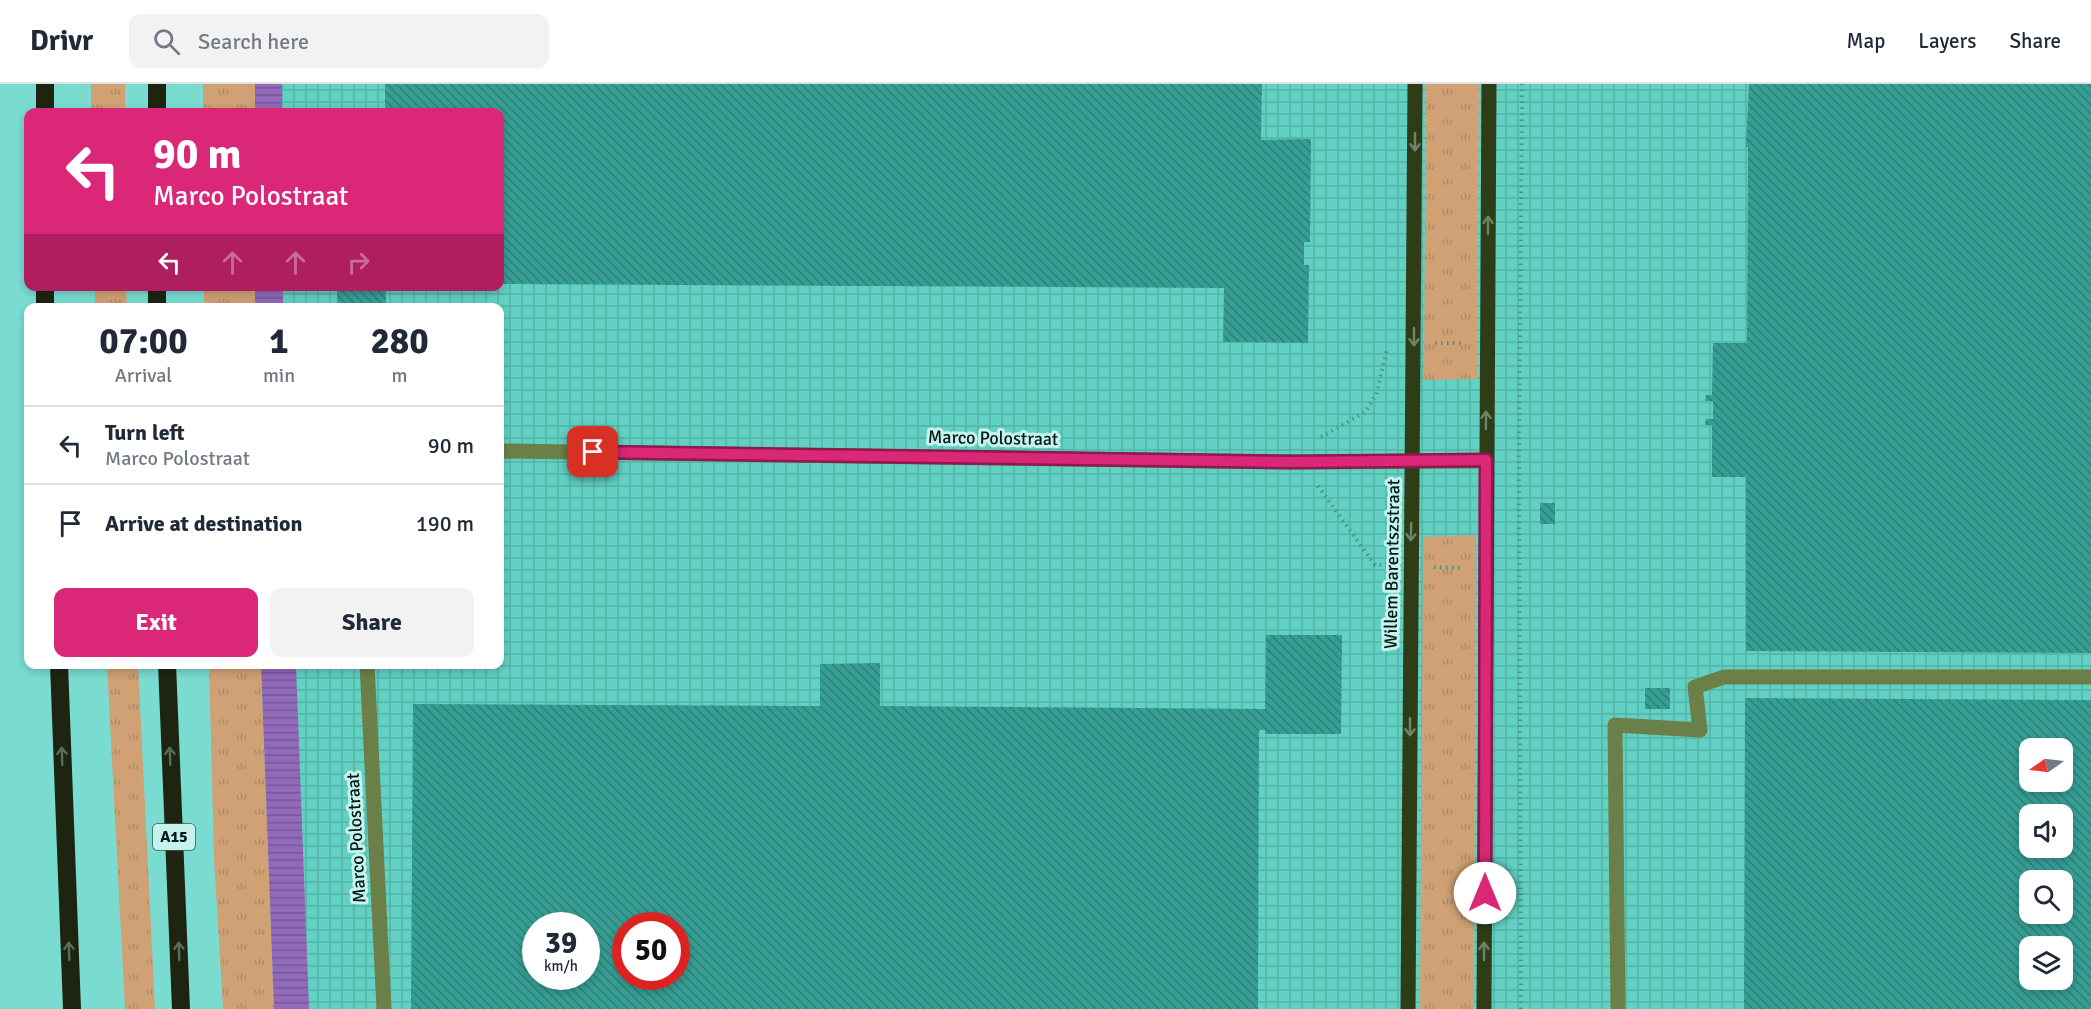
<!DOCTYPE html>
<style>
body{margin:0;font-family:Signika,sans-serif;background:#f2f2f3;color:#1f2937;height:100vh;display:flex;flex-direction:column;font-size:22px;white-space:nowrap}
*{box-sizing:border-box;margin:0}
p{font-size:20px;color:#747a83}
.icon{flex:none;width:33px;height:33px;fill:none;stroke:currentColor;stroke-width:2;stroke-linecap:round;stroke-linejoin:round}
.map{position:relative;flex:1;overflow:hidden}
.details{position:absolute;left:24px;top:219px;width:480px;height:366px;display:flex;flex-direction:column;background:#fff;border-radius:12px;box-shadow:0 3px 9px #0003}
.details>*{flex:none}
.guide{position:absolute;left:24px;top:24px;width:480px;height:183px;border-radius:12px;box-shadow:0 3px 9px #0003;background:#db2777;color:#fff;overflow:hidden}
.needle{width:39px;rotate:256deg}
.buttons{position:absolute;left:2019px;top:654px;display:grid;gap:12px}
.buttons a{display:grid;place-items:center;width:54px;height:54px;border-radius:12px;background:#fff;box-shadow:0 3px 9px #0003;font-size:30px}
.speed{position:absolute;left:522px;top:828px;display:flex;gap:12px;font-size:30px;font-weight:700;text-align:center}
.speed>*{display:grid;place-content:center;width:78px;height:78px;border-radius:50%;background:#fff;box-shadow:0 3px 9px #0003;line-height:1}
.speed small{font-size:15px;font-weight:400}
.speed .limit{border:9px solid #d22;background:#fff;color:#111}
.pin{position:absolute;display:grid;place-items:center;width:51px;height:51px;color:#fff;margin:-26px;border-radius:12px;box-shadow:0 3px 9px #0006}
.me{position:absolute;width:66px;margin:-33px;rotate:0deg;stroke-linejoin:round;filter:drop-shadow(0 0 4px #0008)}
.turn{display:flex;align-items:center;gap:21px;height:126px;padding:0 30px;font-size:27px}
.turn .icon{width:78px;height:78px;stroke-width:2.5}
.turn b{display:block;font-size:42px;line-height:51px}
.lanes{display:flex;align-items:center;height:57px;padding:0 30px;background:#0003;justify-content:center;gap:30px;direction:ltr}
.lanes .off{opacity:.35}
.eta{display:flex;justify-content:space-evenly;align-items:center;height:102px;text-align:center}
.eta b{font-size:36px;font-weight:700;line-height:42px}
.primary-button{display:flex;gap:12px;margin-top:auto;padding:12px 30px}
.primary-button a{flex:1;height:69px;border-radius:12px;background:#db2777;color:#fff;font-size:24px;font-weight:700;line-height:69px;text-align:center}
.primary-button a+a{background:#f2f2f3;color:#1f2937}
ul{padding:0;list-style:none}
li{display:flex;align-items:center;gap:18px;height:78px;padding:0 30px;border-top:2px solid #e0e1e3}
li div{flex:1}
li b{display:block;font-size:22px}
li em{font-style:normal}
header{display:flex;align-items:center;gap:36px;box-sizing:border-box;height:84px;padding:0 30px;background:#fff;border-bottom:2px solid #e0e1e3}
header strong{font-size:28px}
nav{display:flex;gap:33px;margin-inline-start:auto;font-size:21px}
.search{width:420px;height:54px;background:#f2f2f3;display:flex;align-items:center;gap:15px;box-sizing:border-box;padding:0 21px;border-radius:12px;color:#747a83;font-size:22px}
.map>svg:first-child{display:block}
</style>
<header>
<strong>Drivr</strong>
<div class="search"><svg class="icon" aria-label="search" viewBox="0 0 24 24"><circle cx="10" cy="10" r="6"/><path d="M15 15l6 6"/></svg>Search here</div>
<nav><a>Map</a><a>Layers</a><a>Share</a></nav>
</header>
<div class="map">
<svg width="2091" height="925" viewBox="0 0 2091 925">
<defs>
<pattern id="industrial-grid" width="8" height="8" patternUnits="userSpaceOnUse" patternTransform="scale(1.5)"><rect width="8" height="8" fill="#62d1c4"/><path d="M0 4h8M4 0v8" fill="none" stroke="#53b3a8"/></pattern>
<pattern id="grass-tufts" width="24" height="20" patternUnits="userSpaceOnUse" patternTransform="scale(1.5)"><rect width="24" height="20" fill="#cfa174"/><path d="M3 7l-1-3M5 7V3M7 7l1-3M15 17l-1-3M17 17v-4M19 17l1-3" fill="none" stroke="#b08a64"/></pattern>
<pattern id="water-rules" width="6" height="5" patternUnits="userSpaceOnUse" patternTransform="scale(1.5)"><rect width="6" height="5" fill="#926aba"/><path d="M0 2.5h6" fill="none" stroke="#755696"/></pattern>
<pattern id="building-back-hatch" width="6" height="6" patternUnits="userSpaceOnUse" patternTransform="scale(1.5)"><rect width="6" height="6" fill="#379e94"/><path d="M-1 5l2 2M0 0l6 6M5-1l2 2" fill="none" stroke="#2c8078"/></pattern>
</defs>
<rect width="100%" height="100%" fill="#7adcd1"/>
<path fill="url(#industrial-grid)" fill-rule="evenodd" d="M 269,0 L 2091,0 L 2091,925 L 293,925 L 278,581 L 500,580 L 500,224 L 270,223 L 270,203 L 500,202 L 500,28 L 269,28 ZM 2030,664 L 2062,664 L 2062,698 L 2030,698 ZM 2030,730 L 2062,730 L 2062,764 L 2030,764 ZM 2030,796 L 2062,796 L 2062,830 L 2030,830 ZM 536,842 L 586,842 L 586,892 L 536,892 ZM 626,842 L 676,842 L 676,892 L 626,892 ZM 2030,862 L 2062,862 L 2062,896 L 2030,896 Z"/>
<path fill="url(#grass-tufts)" d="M 91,0 L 125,0 L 125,28 L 91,28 Z
M 203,0 L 255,0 L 255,28 L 203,28 Z
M 1426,0 L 1479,0 L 1477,295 L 1424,296 Z
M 95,203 L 126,203 L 127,223 L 95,223 Z
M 204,203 L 255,203 L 255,223 L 204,223 Z
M 1476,451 L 1474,925 L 1420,925 L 1423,453 Z
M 107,581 L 138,581 L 155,925 L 125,925 Z
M 209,581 L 261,581 L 274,925 L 223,925 L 214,774 Z"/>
<path fill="url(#water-rules)" d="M 255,0 L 282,0 L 282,28 L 255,28 Z
M 255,203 L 283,203 L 283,223 L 255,223 Z
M 261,581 L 296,581 L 309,925 L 274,925 Z"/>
<path fill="url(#building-back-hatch)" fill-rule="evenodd" d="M 385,0 L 1262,0 L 1261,56 L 1311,55 L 1310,158 L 1304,158 L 1304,181 L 1309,181 L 1308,259 L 1223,258 L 1224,204 L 500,200 L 500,28 L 385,28 Z
M 1749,0 L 2091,0 L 2091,569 L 1746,567 L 1746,393 L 1712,393 L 1712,341 L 1705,341 L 1706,335 L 1713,335 L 1713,317 L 1705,317 L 1706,311 L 1712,311 L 1713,259 L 1747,259 L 1748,63 L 1746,63 Z
M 337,202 L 386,202 L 386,224 L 337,224 Z
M 1540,419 L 1555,419 L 1555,440 L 1540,440 Z
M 1266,551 L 1342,551 L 1341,650 L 1265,650 L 1265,646 L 1259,646 L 1258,925 L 411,925 L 413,620 L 820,622 L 820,580 L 880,579 L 880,622 L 1265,625 ZM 536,842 L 586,842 L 586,892 L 536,892 ZM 626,842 L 676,842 L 676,892 L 626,892 Z
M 1645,604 L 1670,604 L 1670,625 L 1645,625 Z
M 1745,614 L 2091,616 L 2091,925 L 1744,925 ZM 2030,664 L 2062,664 L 2062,698 L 2030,698 ZM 2030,730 L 2062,730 L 2062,764 L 2030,764 ZM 2030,796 L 2062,796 L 2062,830 L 2030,830 ZM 2030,862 L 2062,862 L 2062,896 L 2030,896 Z"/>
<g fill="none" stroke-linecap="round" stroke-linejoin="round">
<path stroke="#4c928a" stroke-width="4" stroke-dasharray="1.5 4.5" stroke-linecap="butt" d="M 1435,259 L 1463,259
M 1321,353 L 1365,328 L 1376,311 L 1387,265
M 1318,402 L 1375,481 L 1387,481
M 1434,483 L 1462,484
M 1521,925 L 1519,376 L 1522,0"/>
<path stroke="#6b8049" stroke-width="15" d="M 500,367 L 1292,378 L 1486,377
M 367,580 L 384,925
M 1618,925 L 1615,641 L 1700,646 L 1695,603 L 1724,593 L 2091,593"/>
<path stroke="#2f3d17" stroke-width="15" d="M 1408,925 L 1415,0
M 1484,925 L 1489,0"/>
<path stroke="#1d2511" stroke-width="18" d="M 45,28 L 45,0
M 157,28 L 157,0
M 45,202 L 45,224
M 157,224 L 157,202
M 59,580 L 72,925
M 167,580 L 181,925"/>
</g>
<defs><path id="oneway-shaft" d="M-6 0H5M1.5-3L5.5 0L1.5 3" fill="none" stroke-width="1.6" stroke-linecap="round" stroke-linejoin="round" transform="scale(1.5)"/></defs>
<g stroke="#6b866d">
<use href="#oneway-shaft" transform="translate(1415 58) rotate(90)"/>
<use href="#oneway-shaft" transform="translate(1488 141) rotate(-90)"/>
<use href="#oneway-shaft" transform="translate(1414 253) rotate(90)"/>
<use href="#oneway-shaft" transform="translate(1486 336) rotate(-89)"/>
<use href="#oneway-shaft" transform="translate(1411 448) rotate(91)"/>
<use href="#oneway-shaft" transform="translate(1410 643) rotate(90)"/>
<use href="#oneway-shaft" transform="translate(1484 867) rotate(-90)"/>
</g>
<g stroke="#586d5e">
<use href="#oneway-shaft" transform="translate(62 672) rotate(-92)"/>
<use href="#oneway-shaft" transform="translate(170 672) rotate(-92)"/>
<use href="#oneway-shaft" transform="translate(69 867) rotate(-92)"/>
<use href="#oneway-shaft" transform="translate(179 867) rotate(-92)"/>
</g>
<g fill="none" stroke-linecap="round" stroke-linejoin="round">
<g stroke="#8e194d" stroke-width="15">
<path id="route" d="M 593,368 L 1292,378 L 1486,376 L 1485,809"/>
</g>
<use href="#route" stroke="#db2777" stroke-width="10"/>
</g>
<g text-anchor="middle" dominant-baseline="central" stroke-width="6" stroke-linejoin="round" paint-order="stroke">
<rect fill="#c6f3ed" stroke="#3b5b57" stroke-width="1.5" x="153" y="740" width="42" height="26" rx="4.5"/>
<g font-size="16" font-weight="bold" fill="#001a17">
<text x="174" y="753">A15</text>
</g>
<g font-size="18" fill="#001a17" stroke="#c6f3ed">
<text transform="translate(993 354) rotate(1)">Marco Polostraat</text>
<text transform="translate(1392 480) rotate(-89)">Willem Barentszstraat</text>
<text transform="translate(356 754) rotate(-93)">Marco Polostraat</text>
</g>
</g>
</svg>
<div class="buttons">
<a><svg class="needle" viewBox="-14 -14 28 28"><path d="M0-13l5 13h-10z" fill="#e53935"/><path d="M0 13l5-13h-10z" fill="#747a83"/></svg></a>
<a><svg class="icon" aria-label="sound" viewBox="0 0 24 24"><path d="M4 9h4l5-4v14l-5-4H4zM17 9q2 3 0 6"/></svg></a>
<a><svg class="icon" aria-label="search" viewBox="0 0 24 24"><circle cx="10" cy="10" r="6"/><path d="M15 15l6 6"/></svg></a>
<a><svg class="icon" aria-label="layers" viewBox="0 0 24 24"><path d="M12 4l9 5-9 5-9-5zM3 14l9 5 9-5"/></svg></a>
</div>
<div class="speed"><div>39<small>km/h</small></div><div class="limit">50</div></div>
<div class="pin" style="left:593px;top:368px;background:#d93025"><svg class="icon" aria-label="arrive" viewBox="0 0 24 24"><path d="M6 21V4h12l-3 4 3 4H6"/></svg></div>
<svg class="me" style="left:1485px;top:809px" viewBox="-20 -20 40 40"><circle r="19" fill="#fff"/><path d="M0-13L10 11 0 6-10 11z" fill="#db2777"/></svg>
<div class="guide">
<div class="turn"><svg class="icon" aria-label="left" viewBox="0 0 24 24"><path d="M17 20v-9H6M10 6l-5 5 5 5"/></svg><div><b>90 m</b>Marco Polostraat</div></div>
<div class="lanes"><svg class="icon" aria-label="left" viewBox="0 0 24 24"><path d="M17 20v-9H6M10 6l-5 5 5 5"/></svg><svg class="icon off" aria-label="ahead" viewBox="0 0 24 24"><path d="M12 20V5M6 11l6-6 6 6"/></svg><svg class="icon off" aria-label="ahead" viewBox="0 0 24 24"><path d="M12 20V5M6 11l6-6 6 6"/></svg><svg class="icon off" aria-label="right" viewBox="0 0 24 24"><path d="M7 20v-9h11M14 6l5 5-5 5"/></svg></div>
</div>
<section class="details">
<div class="eta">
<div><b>07:00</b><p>Arrival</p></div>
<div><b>1</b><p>min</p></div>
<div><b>280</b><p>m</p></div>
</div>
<ul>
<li><svg class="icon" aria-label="left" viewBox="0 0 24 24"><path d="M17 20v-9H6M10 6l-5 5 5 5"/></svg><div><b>Turn left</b><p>Marco Polostraat</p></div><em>90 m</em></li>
<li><svg class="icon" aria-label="arrive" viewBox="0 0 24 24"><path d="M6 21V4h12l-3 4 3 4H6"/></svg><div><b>Arrive at destination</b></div><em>190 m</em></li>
</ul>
<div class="primary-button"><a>Exit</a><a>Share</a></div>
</section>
</div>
